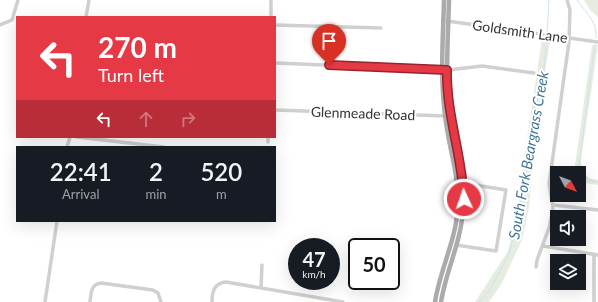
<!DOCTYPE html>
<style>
body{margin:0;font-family:Lato,sans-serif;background:#242831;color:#f1f3f6;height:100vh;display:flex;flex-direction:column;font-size:15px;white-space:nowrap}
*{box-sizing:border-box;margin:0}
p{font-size:13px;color:#9ea1a6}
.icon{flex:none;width:22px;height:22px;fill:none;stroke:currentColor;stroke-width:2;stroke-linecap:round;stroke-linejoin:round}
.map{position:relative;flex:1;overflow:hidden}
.panel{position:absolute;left:16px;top:146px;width:260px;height:76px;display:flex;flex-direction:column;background:#171b24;border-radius:0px;box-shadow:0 4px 16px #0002}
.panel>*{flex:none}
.banner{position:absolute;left:16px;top:16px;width:260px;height:122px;border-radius:0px;box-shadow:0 4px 16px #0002;background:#e63946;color:#fff;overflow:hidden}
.needle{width:26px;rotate:131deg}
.tools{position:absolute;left:550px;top:166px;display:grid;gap:8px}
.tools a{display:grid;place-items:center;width:36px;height:36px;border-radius:0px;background:#171b24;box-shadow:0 4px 16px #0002;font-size:20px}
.speed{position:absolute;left:288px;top:238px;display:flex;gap:8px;font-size:20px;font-weight:700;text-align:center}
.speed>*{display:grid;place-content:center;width:52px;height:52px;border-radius:50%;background:#171b24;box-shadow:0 4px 16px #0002;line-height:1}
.speed small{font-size:10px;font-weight:400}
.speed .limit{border:2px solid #111;border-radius:6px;background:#fff;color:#111}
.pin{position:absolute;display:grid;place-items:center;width:34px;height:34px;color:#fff;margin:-41px -17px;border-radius:50% 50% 50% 0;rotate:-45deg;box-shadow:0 0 4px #0007}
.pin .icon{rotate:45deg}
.me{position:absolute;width:44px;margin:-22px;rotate:357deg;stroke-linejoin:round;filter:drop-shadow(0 0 3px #0008)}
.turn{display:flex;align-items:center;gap:14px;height:84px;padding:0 16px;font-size:18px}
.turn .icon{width:52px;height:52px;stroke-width:2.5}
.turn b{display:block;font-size:28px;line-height:34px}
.lanes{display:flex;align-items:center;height:38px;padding:0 16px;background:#0003;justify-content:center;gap:20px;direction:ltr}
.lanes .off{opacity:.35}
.eta{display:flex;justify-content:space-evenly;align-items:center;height:68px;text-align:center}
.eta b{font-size:24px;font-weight:600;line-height:28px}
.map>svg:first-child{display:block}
</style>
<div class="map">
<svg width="598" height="302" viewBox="0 0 598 302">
<rect width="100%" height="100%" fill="#fff"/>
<path fill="#e6ecdf" d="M 584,0 L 598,0 L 598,17 L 590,10 Z
M 542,39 L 550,41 L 537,122 L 529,208 L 522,240 L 502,283 L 489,302 L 475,302 L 508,251 L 518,216 L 522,172 Z
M 592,45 L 598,45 L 581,159 C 581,171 585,179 598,180 L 598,185 L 579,182 L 579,173 L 574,173 Z"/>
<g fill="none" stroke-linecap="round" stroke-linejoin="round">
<path stroke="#cfe2ee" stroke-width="1" d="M 577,0 C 585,12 598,22 596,38
M 547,34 L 549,0
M 595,44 L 579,165 C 581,176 586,181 598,182
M 479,302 L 491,288 L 509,254 L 524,186 L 526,151 L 533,118 L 543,79 L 547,37"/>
<path stroke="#d0d0d0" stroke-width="3.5" d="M 86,17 L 89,0
M 271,17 L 271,0
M 447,21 L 598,42
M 0,25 L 12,20 L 18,0
M 275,25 L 381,28
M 275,63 L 448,70 L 482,66 L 534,73
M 275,110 L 446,116
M 77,137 L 164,147
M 268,137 L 268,142
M 67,147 L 70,137
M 553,205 L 598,210
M 456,245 L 496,251 L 506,190 L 463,183
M 543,246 L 598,255
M 536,267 L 537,260 L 549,228 L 553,208 L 549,184 L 569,42 L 570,10 L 567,0
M 261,288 L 262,265
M 45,302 L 57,221
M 90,302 C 91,293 91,284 101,283 L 153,290 L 158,293 L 161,302
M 212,302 C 212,292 214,283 226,282 L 343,302
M 594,302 L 594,254"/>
<path stroke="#ababab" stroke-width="4.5" d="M 435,302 C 440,269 457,238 458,205 C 459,174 448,145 445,115 C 440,76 443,39 444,0
M 441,302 C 446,270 462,240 463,208 C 465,176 455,147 450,115 C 445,77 448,39 449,0"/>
</g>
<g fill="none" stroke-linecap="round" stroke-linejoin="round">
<g stroke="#96252e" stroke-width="10">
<path id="route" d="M 329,65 L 447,70 C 446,114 462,155 464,199"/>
</g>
<use href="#route" stroke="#e63946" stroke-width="7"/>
</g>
<g text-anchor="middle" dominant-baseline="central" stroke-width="4" stroke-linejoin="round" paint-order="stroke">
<g font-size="14" fill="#333" stroke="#fff">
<text transform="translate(520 31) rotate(8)">Goldsmith Lane</text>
<text transform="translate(363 113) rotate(2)">Glenmeade Road</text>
</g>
<g font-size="15" font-style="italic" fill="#3f7597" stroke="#fff">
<text transform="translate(528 155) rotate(-80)">South Fork Beargrass Creek</text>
</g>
</g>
</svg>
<div class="tools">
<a><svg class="needle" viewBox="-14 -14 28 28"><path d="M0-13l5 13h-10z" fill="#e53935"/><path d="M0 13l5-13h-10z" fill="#9ea1a6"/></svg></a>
<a><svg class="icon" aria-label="sound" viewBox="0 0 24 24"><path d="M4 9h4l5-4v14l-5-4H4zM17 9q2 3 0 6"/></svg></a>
<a><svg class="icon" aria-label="layers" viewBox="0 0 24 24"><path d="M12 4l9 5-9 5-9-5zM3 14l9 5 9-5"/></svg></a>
</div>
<div class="speed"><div>47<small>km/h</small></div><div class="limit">50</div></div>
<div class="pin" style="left:329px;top:65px;background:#d93025"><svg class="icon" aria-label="arrive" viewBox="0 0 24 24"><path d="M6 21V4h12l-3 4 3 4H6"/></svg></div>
<svg class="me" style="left:464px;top:199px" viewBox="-20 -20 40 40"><circle r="17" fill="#e63946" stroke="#fff" stroke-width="3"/><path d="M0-11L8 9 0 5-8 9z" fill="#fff"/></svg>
<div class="banner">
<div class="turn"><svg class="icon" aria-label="left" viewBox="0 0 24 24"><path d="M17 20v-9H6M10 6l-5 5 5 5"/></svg><div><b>270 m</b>Turn left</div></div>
<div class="lanes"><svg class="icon" aria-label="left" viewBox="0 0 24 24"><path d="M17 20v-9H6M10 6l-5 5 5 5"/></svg><svg class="icon off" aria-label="ahead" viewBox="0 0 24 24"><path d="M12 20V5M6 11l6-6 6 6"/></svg><svg class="icon off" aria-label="right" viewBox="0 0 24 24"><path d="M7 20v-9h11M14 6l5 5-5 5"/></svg></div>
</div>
<section class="panel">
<div class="eta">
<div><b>22:41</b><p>Arrival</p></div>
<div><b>2</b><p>min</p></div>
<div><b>520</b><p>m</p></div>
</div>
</section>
</div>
